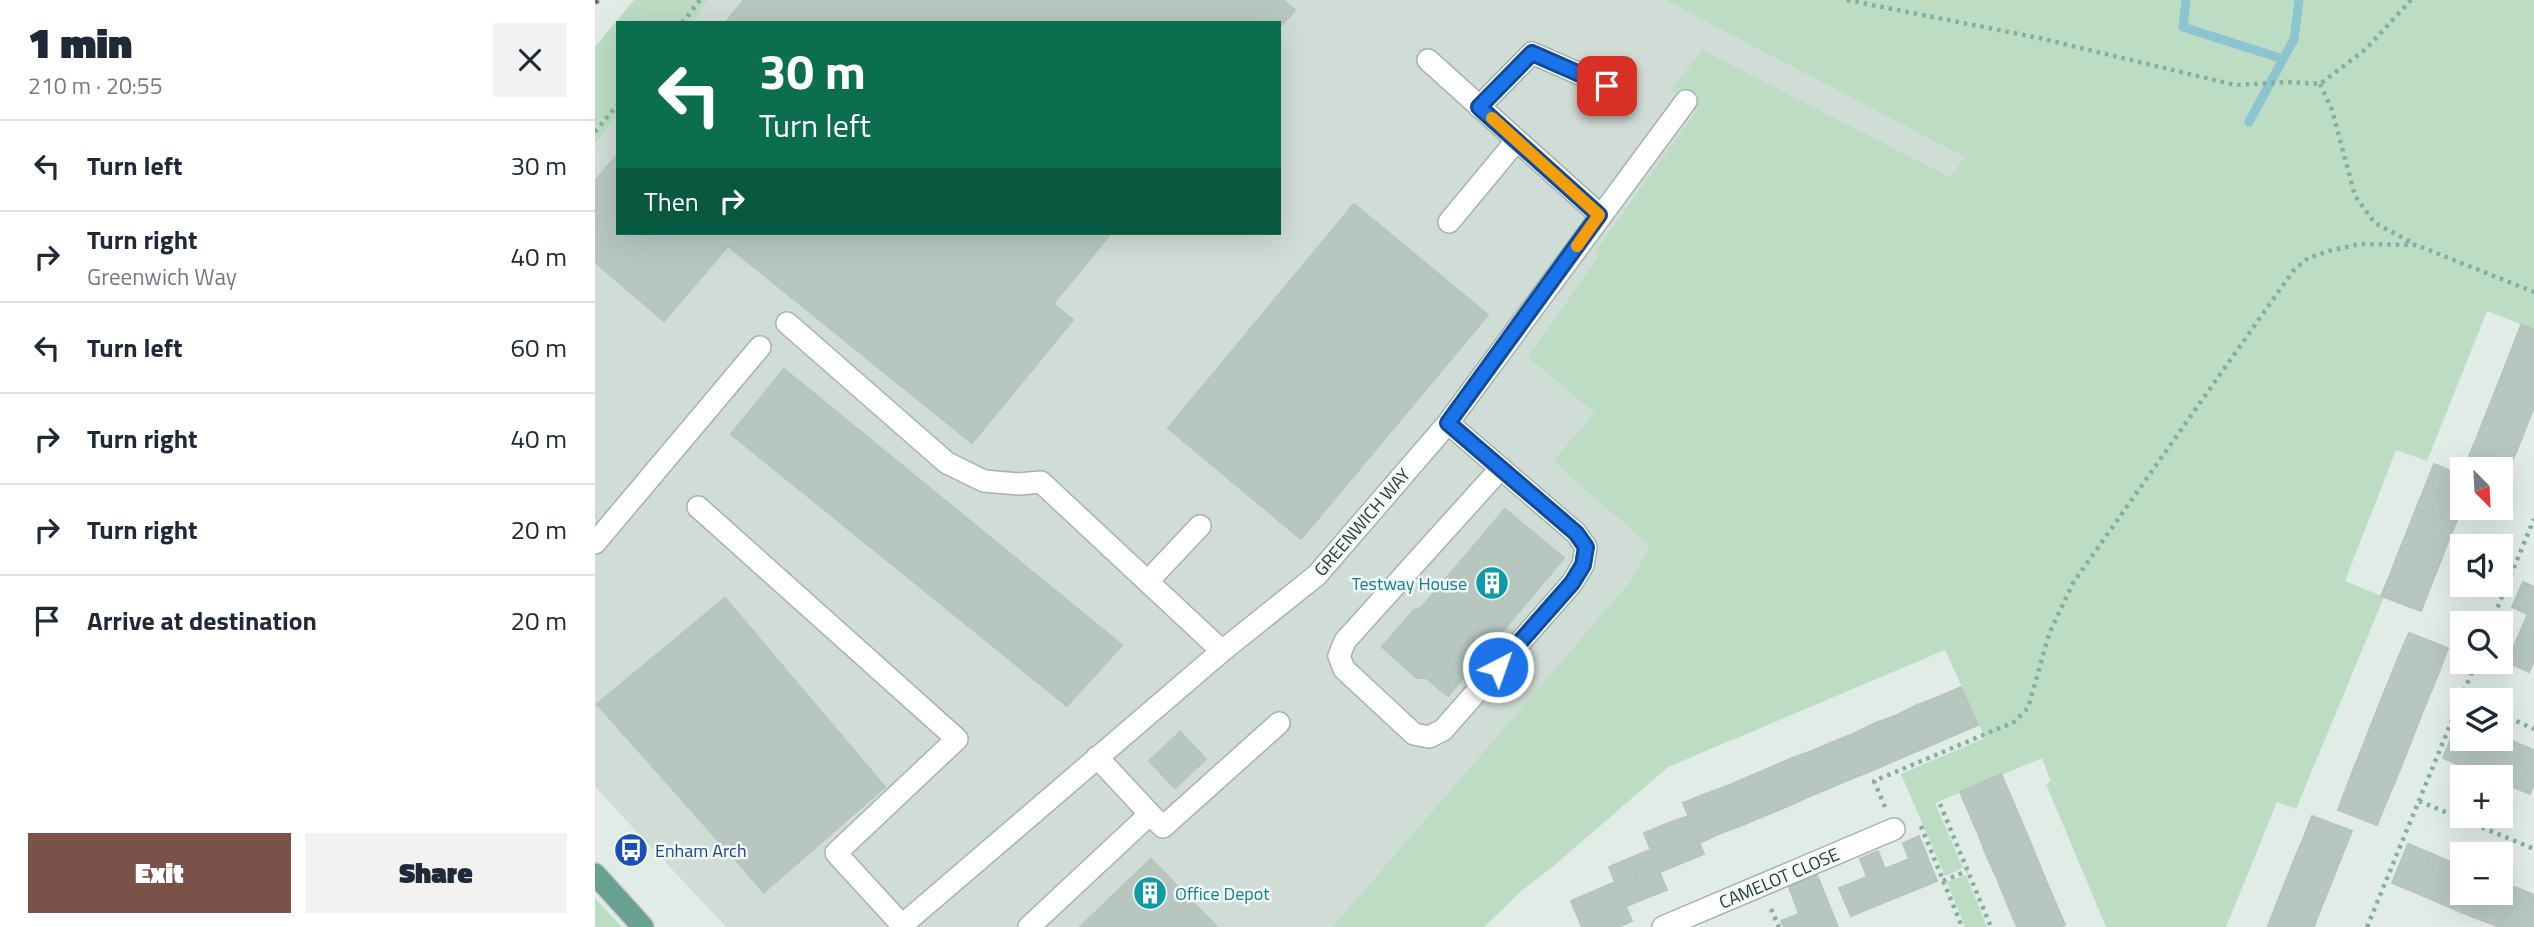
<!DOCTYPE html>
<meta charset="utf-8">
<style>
body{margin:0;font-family:"Titillium Web",sans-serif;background:#f2f2f3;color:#1f2937;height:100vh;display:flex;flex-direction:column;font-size:26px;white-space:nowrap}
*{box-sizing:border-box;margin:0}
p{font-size:23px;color:#747a83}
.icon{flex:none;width:38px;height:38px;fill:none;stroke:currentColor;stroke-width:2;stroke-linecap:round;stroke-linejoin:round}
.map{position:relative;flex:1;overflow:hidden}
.panel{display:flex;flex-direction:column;background:#fff;width:595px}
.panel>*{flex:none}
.guide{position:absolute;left:21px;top:21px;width:665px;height:214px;border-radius:0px;box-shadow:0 7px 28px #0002;background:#0b6e4f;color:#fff;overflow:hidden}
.needle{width:46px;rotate:156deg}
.fabs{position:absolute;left:1855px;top:457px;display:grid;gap:14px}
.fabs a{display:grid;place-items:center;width:63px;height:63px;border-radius:0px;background:#fff;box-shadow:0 7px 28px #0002;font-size:35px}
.pin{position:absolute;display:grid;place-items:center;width:60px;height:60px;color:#fff;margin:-30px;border-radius:14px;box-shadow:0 4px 10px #0006}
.me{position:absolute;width:77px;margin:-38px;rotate:41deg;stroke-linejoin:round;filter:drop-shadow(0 0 5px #0008)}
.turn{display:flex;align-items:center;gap:24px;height:147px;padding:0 28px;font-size:32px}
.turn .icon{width:91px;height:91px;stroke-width:2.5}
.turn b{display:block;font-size:49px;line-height:60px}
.then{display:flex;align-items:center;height:66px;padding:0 28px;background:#0003;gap:14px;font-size:26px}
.round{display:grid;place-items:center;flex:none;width:74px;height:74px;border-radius:0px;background:#f2f2f3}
.summary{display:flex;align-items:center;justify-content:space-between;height:119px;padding:0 28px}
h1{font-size:42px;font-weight:800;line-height:52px}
.primary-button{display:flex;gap:14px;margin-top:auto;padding:14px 28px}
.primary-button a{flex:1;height:80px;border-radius:0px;background:#7c5149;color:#fff;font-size:28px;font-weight:800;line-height:80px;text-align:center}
.primary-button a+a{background:#f2f2f3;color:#1f2937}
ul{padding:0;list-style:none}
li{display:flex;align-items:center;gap:21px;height:91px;padding:0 28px;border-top:2px solid #e0e1e3}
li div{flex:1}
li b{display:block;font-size:26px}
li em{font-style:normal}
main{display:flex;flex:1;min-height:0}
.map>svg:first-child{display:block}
</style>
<main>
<section class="panel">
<div class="summary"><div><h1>1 min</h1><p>210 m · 20:55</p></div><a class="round"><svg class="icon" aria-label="close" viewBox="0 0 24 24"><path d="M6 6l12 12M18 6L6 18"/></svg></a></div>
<ul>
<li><svg class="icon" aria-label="left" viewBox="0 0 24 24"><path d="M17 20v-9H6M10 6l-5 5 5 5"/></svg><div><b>Turn left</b></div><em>30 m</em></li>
<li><svg class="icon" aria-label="right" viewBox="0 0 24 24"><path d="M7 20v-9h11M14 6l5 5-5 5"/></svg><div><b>Turn right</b><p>Greenwich Way</p></div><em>40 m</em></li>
<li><svg class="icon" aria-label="left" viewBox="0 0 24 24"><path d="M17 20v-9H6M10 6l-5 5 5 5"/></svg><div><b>Turn left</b></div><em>60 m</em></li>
<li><svg class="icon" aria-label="right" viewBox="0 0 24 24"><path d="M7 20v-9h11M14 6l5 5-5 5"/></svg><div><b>Turn right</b></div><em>40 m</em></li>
<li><svg class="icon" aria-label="right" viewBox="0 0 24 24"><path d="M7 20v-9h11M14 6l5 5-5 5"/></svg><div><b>Turn right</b></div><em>20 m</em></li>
<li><svg class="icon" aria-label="arrive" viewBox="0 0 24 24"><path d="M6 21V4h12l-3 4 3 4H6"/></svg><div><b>Arrive at destination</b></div><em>20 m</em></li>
</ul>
<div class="primary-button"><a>Exit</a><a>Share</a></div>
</section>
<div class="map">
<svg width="1939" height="927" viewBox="0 0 1939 927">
<rect width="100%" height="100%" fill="#e2ece7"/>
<path fill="#d0dcd6" d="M 114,0 L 1070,0 L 1403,174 L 796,927 L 131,927 L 0,787 L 0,145 L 23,116 L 23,233 L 684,233 L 684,23 L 96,23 Z"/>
<path fill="#bcdcc4" d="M 39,0 L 114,0 L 96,23 L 23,23 L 23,116 L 0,144 L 0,47 Z
M 1070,0 L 1939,0 L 1939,326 L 1938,329 L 1892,311 L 1832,461 L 1801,450 L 1750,581 L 1789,597 L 1701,809 L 1682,802 L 1631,927 L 1511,927 L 1451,784 L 1456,781 L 1447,758 L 1340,803 L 1368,868 L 1350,876 L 1306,774 L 1390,738 L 1350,650 L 1073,767 L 961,864 L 924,893 L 889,927 L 738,927 L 1036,581 L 1055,546 L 958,461 L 1000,413 L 933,357 L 1004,256 L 1000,252 L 1103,109 L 1076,90 L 1107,50 L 1355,177 L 1370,157 Z
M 1371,875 L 1392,927 L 1370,927 L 1352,882 Z
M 0,898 L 27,927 L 0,927 Z"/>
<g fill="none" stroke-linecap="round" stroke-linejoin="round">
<path stroke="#8cc5cf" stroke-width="9" d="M 1591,0 L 1588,27 L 1688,59
M 1654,122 L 1699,39 L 1704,0"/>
</g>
<path fill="#b7c7c0" stroke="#b5c5be" stroke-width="2" d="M 149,0 L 688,0 L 700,10 L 684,28 L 684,23 L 130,23 Z
M 23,154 L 23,233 L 516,233 L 458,304 L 478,320 L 377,443 L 133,246 L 69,321 L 0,262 L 0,181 Z
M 759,204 L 893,315 L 706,539 L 573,428 Z
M 1926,325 L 1939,329 L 1939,354 L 1918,346 Z
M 1918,346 L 1939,354 L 1939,381 L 1909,369 Z
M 189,369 L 527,645 L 472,706 L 136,434 Z
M 1909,369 L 1939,381 L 1939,407 L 1900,392 Z
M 1900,392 L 1939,407 L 1930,430 L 1891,414 Z
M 1891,414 L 1930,430 L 1922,450 L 1883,435 Z
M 1883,435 L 1922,450 L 1913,471 L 1874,456 Z
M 1839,464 L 1867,476 L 1867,501 L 1830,487 Z
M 1830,487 L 1867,501 L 1868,508 L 1860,525 L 1821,509 Z
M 910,509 L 969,558 L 853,696 L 831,678 L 822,678 L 787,647 L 819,610 L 826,608 Z
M 1821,509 L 1860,525 L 1851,547 L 1812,532 Z
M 1812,532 L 1851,547 L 1842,570 L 1803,554 Z
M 1803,554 L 1842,570 L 1834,590 L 1795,575 Z
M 1795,575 L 1834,590 L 1826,611 L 1786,596 Z
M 1928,582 L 1939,587 L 1939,661 L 1934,672 L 1912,662 L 1933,614 L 1917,607 Z
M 130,598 L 290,787 L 169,892 L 2,704 Z
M 1814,633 L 1853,648 L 1844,672 L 1804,656 Z
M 1804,656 L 1844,672 L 1835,694 L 1795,678 Z
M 1795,678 L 1835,694 L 1826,716 L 1786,700 Z
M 1366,687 L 1383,725 L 1360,735 L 1343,697 Z
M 1343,697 L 1360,735 L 1339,744 L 1322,705 Z
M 1786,700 L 1826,716 L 1817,739 L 1777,723 Z
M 1322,705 L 1339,744 L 1318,753 L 1302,715 Z
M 1302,715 L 1318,753 L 1297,762 L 1280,723 Z
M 1864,719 L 1867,720 L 1867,738 L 1883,738 L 1871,768 L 1848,758 Z
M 1280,723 L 1297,762 L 1276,771 L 1260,733 Z
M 1777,723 L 1817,739 L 1808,762 L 1768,746 Z
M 585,732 L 611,759 L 580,788 L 554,761 Z
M 1260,733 L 1276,771 L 1256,779 L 1240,741 Z
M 1906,736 L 1908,737 L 1892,776 L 1871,768 L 1883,738 L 1906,738 Z
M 1908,737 L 1929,746 L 1913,785 L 1906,782 L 1906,777 L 1892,776 Z
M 1240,741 L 1256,779 L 1235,788 L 1219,750 Z
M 1768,746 L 1808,762 L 1799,784 L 1759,768 Z
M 1929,746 L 1939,750 L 1939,783 L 1935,794 L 1913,785 Z
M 1219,750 L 1235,788 L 1213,797 L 1197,758 Z
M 1197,758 L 1213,797 L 1191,807 L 1174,768 Z
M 1174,768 L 1191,807 L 1169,816 L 1153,777 Z
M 1759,768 L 1799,784 L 1790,805 L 1751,789 Z
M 1406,774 L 1416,797 L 1375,815 L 1365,792 Z
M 1153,777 L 1169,816 L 1148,825 L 1132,786 Z
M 1132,786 L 1148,825 L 1126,833 L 1110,794 Z
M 1751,789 L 1790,805 L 1782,825 L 1743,810 Z
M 1110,794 L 1126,833 L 1105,843 L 1088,803 Z
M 1416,797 L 1425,818 L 1384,836 L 1375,815 Z
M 1093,816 L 1109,854 L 1087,863 L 1071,824 Z
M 1717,816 L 1757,831 L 1748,853 L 1709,837 Z
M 1425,818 L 1434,839 L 1392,857 L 1384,836 Z
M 1071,824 L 1087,863 L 1065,872 L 1049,833 Z
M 1324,836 L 1342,881 L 1256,916 L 1244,888 L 1272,877 L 1265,859 L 1283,851 L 1290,869 L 1314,859 L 1308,843 Z
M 1709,837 L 1748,853 L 1739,876 L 1699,860 Z
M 1434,839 L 1443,861 L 1402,878 L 1392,857 Z
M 1813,844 L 1835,853 L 1819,892 L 1797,883 Z
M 1055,850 L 1072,890 L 1051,898 L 1035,858 Z
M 1835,853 L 1856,862 L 1840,901 L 1819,892 Z
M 1035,858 L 1051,898 L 1030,907 L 1014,867 Z
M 556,859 L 622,927 L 485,927 Z
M 1699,860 L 1739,876 L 1730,898 L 1690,883 Z
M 1443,861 L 1452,883 L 1411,901 L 1402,878 Z
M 1856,862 L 1867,866 L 1868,892 L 1861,910 L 1840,901 Z
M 1222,875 L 1243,927 L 1189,927 L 1186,921 L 1204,914 L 1194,887 Z
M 1020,882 L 1037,921 L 1023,927 L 1014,927 L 999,891 Z
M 1906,882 L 1922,888 L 1905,927 L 1883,919 L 1894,892 L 1906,892 Z
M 1452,883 L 1461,904 L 1420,922 L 1411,901 Z
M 1690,883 L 1730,898 L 1721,921 L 1681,905 Z
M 1922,888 L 1939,895 L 1939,909 L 1932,927 L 1906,927 Z
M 999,891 L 1014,927 L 987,927 L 976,901 Z
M 1868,892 L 1894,892 L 1883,919 L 1861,910 Z
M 1461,904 L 1470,925 L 1464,927 L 1422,927 L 1420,922 Z
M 1681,905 L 1721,921 L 1719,927 L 1673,926 Z
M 1939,909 L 1939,927 L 1932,927 Z"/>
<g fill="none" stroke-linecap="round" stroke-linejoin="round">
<g stroke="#a5b4ae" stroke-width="24">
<path id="minor" d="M 833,60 L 1005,215
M 884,107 L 937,53 L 1012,86
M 854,222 L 922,140
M 192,323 L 352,463 L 389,481 L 424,484 L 446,482 L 627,651
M 853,423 L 981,533 L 991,547 L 988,565 L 977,583 L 848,730 L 834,737 L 819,734 L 749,669 L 744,656 L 750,641 L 906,468
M 103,507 L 362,739 L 241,853 L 307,925
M 0,543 L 165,347
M 553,581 L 605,526
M 555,814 L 568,827 L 684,723
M 305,927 L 627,651 L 722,575 L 853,423 L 1091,101
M 434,927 L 555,814 L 502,757
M 1068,927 L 1299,829"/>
</g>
<g stroke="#c1c8c6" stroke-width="24">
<path id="major" d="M 0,874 L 48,927"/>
</g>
<path stroke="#83afa1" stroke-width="4.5" stroke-dasharray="3.5 5" stroke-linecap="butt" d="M 1252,0 L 1444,38 L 1640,85 L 1692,82 L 1725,84 L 1771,49 L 1816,0
M 87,23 L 105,0
M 1725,84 L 1737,110 L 1760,196 L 1780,223 L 1818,243
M 0,132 L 23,104
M 1896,623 L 1939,519
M 1906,714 L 1939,729
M 1824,801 L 1939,849
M 1345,804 L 1396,927
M 1290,807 L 1279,781 L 1419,722 L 1433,708 L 1454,634 L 1478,583 L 1691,281 L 1699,270 L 1713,258 L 1734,251 L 1765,244 L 1821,245 L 1939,292
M 1326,826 L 1367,927
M 1348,881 L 1372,871
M 1176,909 L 1184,927
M 1772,927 L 1881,662"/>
<use href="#minor" stroke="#fff" stroke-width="21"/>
<use href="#major" stroke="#68a091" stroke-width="21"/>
<path stroke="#5d7871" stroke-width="5" stroke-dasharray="14 7" stroke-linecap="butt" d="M 0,3 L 3,0"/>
</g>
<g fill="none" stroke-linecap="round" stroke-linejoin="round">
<g stroke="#114b97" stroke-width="18">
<path id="route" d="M 903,667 L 977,583 L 988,565 L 991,547 L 981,533 L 853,423 L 1004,215 L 884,107 L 937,53 L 1012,86"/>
</g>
<use href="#route" stroke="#1a73e8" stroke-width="12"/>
<path stroke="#f59e0b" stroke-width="12" d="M 897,118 L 1004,215 L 982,246"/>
</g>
<defs>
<g id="building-disc" transform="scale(1.75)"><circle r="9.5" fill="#0f9aa8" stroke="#f3f8f5"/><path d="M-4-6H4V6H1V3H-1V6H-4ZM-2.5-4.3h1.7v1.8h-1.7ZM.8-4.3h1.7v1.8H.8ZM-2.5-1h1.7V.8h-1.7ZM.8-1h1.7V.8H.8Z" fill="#fff"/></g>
<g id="bus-disc" transform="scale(1.75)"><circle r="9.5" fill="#1a4fb4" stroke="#f3f8f5"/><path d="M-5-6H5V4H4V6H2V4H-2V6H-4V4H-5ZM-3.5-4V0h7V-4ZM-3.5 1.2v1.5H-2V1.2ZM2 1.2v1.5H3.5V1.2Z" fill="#fff"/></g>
</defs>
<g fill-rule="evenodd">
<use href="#building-disc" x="897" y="583"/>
<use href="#bus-disc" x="36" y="850"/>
<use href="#building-disc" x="555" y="893"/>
</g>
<g text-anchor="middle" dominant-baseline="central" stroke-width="5" stroke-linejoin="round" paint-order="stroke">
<g font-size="18" fill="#233c35" stroke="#f3f8f5">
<text transform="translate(767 522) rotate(-49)">GREENWICH WAY</text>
<text transform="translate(1184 878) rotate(-23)">CAMELOT CLOSE</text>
</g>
<g font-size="18" fill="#0d838f" stroke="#f3f8f5" text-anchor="end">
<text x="872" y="583">Testway House</text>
<text x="580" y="893" text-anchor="start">Office Depot</text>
</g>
<g font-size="18" fill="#164399" stroke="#f3f8f5" text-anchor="start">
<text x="60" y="850">Enham Arch</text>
</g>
</g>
</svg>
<div class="fabs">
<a><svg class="needle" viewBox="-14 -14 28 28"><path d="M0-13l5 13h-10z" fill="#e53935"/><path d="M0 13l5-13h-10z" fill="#747a83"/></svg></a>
<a><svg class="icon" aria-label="sound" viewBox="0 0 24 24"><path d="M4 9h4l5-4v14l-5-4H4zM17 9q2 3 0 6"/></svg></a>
<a><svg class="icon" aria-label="search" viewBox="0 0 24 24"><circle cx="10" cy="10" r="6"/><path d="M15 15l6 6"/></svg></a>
<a><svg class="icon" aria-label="layers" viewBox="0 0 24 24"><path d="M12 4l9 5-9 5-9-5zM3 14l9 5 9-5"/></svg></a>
<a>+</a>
<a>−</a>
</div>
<div class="pin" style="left:1012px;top:86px;background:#d93025"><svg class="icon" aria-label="arrive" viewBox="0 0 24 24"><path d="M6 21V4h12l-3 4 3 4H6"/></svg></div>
<svg class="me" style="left:903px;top:667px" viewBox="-20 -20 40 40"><circle r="17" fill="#1a73e8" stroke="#fff" stroke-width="3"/><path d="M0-11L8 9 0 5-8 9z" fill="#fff"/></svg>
<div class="guide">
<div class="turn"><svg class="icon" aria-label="left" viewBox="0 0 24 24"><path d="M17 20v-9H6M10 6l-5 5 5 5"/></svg><div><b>30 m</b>Turn left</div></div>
<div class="then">Then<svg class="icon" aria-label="right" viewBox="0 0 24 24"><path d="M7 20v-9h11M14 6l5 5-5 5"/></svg></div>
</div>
</div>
</main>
